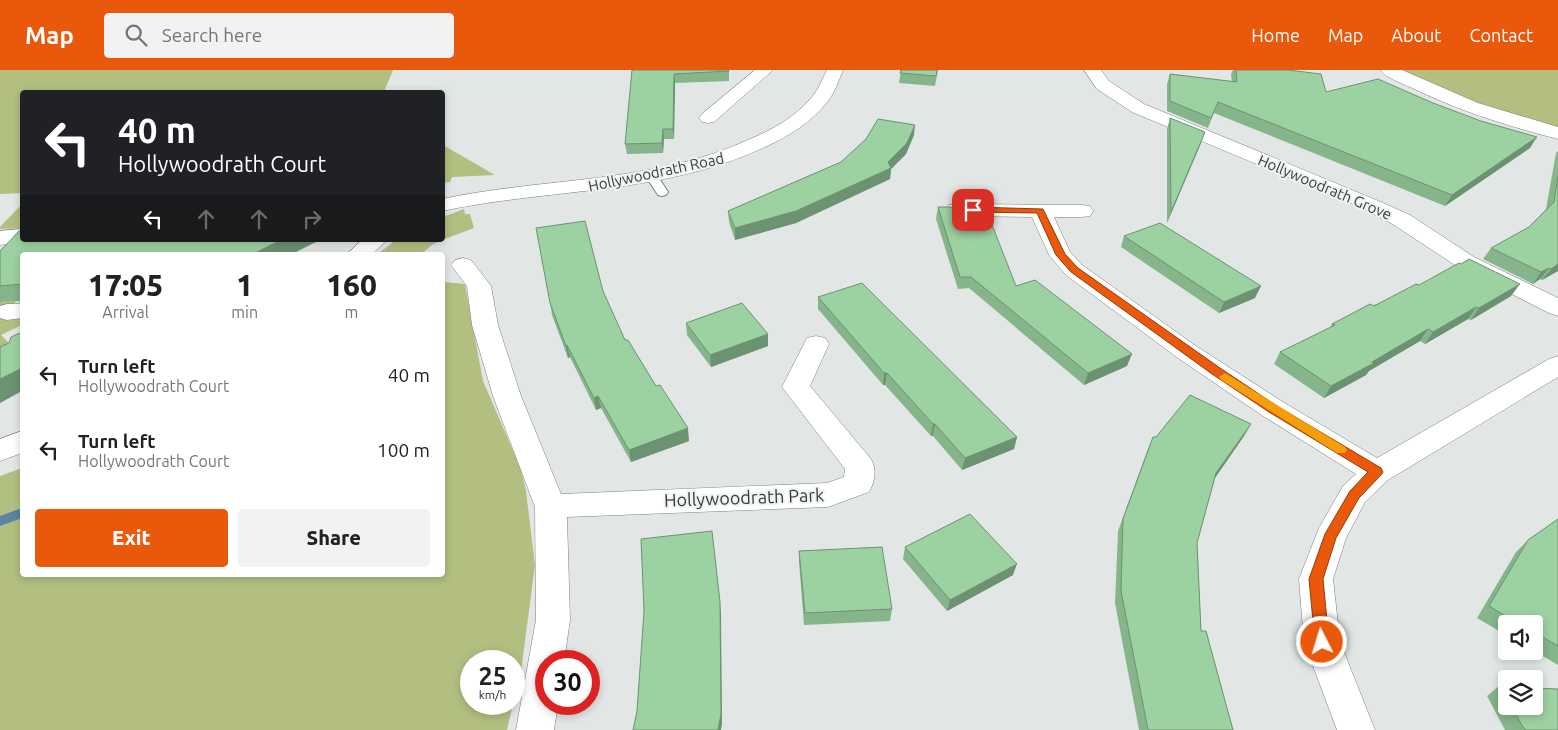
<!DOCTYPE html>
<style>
body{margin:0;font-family:Ubuntu,sans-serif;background:#f2f2f2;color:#222;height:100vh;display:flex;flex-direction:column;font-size:19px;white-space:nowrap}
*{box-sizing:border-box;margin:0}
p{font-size:16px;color:#767676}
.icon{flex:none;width:28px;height:28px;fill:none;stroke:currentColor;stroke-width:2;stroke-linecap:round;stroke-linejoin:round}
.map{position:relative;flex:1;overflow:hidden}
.panel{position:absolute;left:20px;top:182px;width:425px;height:325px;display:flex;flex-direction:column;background:#fff;border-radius:5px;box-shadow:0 2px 8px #0003}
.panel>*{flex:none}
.top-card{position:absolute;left:20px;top:20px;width:425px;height:152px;border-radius:5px;box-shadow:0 2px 8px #0003;background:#202124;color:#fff;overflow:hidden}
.buttons{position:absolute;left:1498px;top:545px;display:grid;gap:10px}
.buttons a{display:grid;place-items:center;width:45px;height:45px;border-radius:5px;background:#fff;box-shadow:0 2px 8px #0003;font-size:25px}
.speed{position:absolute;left:460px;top:580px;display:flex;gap:10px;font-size:25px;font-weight:700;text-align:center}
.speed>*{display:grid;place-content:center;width:65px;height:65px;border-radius:50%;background:#fff;box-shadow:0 2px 8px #0003;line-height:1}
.speed small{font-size:12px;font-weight:400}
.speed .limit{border:8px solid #d22;background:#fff;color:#111}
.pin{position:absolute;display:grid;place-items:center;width:42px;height:42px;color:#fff;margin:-21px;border-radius:10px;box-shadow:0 2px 8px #0006}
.me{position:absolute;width:55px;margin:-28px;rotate:355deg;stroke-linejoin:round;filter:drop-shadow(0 0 4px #0008)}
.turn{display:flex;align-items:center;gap:18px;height:105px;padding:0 15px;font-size:22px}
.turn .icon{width:65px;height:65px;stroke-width:2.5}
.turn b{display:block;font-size:35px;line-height:42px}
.lanes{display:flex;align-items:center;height:48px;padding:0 15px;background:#0003;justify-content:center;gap:25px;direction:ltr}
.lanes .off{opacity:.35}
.eta{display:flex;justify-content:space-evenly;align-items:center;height:85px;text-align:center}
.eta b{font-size:30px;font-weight:800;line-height:35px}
.primary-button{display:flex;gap:10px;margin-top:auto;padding:10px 15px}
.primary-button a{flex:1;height:58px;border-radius:5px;background:#ea580c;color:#fff;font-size:20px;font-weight:800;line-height:58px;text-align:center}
.primary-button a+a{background:#f2f2f2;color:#222}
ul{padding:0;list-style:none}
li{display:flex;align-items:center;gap:15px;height:75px;padding:0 15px}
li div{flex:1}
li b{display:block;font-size:19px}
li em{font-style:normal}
header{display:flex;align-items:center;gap:30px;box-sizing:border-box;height:70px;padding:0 25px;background:#ea580c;color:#fff}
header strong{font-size:24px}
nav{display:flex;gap:28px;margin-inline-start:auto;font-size:18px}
.search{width:350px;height:45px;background:#f2f2f2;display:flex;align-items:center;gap:12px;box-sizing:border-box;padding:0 18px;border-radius:5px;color:#767676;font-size:19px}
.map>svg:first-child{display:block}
</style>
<header>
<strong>Map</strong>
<div class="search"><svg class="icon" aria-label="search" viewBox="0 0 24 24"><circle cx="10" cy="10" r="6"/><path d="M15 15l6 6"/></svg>Search here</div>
<nav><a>Home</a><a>Map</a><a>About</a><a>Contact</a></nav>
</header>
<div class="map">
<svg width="1558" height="660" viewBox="0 0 1558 660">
<rect width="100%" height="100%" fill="#e2e7e5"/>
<path fill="#b2bf81" d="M 0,0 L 393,0 L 384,22 L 22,22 L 22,123 L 0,124 Z
M 1399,0 L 1558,0 L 1558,58 L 1490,39 Z
M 443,75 L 495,105 L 452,107 L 450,112 L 443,113 Z
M 22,134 L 22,158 L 0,159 L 0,157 Z
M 464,139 L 465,144 L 470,144 L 474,158 L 442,170 L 443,147 Z
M 396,170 L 442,170 L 432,175 L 420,185 L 376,185 Z
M 443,212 L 465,214 L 483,311 L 521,399 L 526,421 L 535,495 L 520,609 L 514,633 L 514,591 L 471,591 L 471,634 L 513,634 L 507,660 L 0,660 L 0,406 L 22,398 L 22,505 L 442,505 Z
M 16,231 L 4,245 L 22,244 L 22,255 L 1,265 L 13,277 L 0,284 L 0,232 Z"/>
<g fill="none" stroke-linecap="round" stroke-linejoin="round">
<path fill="#5985a0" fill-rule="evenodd" d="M 22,438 L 22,448 L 0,456 L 0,446 Z"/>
<g stroke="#7c807f" stroke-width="2">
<path id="service" d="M 651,101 L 655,102 L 668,122 L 666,125 L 662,126 L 658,125 L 645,105 Z"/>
</g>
<g stroke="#7c807f" stroke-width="1">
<path id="minor" d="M 755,0 L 773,0 L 714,52 L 708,53 L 702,52 L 699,48 L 702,44 Z
M 1084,0 L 1101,0 L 1109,11 L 1144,34 L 1381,132 L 1410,145 L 1474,187 L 1558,228 L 1558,246 L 1549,243 L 1458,197 L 1394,155 L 1367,140 L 1132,42 L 1097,19 Z
M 1381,0 L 1402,0 L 1478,33 L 1558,57 L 1558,69 C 1507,56 1457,40 1410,17 C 1401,13 1386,8 1381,0 Z
M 957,134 L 1082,135 L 1090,136 L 1093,141 L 1090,146 L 1082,147 L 1054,147 L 1070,182 L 1082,195 L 1196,276 L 1283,332 L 1377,388 L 1549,289 L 1558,286 L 1558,307 L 1388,410 L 1365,432 L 1346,468 L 1333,509 L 1340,572 L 1375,660 L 1337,660 L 1304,572 L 1299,509 L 1319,458 L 1343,416 L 1356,404 L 1263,346 L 1178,288 L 1066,205 L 1049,185 L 1032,147 L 957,146 L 949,145 L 946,140 L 949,135 Z
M 22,159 L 22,170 L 30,171 L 0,175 L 0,161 Z
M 463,188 L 471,190 L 491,216 L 498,255 L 521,326 L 561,424 L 827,413 L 844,407 L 845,399 L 782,317 L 807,268 L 816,266 L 825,268 L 829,274 L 810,316 L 871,389 C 877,400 875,411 869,422 L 828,437 L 567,447 L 570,550 L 564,591 L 546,591 L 546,634 L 558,634 L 554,660 L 516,660 L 536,550 L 535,437 L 493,326 L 472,255 L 467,216 L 451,195 L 455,190 Z
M 7,234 L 22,234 L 22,248 L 7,250 L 0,248 L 0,236 Z"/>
</g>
<g stroke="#7c807f" stroke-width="1">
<path id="secondary" d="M 827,0 L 843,0 C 839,10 835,22 828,31 C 812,52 789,66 765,77 C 663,125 550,118 442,141 L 442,129 C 545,107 654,114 750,69 C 774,59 795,47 812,27 C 819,19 822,9 827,0 Z
M 362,170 L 387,170 L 371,185 L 346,185 Z
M 22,361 L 22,383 L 0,391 L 0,369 Z"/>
</g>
<use href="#service" fill="#fff" fill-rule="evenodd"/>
<use href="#minor" fill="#fff" fill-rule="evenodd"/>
<use href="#secondary" fill="#fff" fill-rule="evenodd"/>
</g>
<path fill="#86b48b" d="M 632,0 L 729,0 L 729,11 L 675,13 L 674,69 L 664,69 L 663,83 L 627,84 L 625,74 Z
M 901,0 L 938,0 L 935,16 L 899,13 Z
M 1233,0 L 1288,0 L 1326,22 L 1530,78 L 1445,136 L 1214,43 L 1208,58 L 1167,41 L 1167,14 L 1170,4 L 1232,12 L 1231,4 Z
M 1170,48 L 1201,73 L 1167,153 L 1167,59 Z
M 914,65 L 906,84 L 891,99 L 890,109 L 796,153 L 735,170 L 729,152 L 728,141 L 841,92 Z
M 1558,81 L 1558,201 L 1542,210 L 1540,209 L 1533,214 L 1483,189 L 1491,178 L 1529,157 L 1546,139 L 1556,83 Z
M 938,137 L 1016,216 L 1127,296 L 1084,315 L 969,218 L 958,219 L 936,149 Z
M 1124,166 L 1255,228 L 1219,243 L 1121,177 Z
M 22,170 L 320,170 L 22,185 L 22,231 L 0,232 L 0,181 Z
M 1419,215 L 1511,226 L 1471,250 L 1468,249 L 1425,274 L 1420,271 L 1369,301 L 1366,305 L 1324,328 L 1274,294 L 1280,282 L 1330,258 L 1332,254 Z
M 818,227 L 1017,367 L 1014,379 L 962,400 L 933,366 L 931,366 L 885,315 L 883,315 L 818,239 Z
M 550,233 L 625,270 L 656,316 L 689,371 L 631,392 L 601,338 L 596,340 L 570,287 L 568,288 L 552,245 Z
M 686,253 L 768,276 L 711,297 L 687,265 Z
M 1244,366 L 1215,408 L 1197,473 L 1201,561 L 1233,660 L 1139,660 L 1115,533 L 1118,461 L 1148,379 L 1153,367 Z
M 1558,449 L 1558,595 L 1534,581 L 1534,554 L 1506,554 L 1506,565 L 1477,548 L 1516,482 L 1528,470 Z
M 905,477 L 1013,505 L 947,541 L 903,489 Z
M 799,481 L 892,539 L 890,551 L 804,555 L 799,492 Z
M 1500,615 L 1506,616 L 1506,636 L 1534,636 L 1558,660 L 1505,660 L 1487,626 Z"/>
<path fill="#6d9271" d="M 674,4 L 675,13 L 674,69 L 673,59 Z
M 915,55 L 914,65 L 906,84 L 891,99 L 890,109 L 796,153 L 735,170 L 735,158 Z
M 663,59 L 664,69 L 663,83 L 662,73 Z
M 1205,62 L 1201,73 L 1167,153 L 1171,142 Z
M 1537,67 L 1530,78 L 1445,136 L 1452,125 Z
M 281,170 L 320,170 L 290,185 L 251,185 Z
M 1558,194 L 1558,201 L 1542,210 L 1551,199 Z
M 1549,198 L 1540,209 L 1533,214 L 1541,202 Z
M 1520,214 L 1511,226 L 1471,250 L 1479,238 Z
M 1261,216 L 1255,228 L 1219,243 L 1224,232 Z
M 1476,237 L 1468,249 L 1425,274 L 1433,262 Z
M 1428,259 L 1420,271 L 1369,301 L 1366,305 L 1324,328 L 1331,316 Z
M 768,264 L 768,276 L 711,297 L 710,285 Z
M 567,275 L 570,287 L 568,288 L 566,276 Z
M 1132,284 L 1127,296 L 1084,315 L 1088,303 Z
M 22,298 L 22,321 L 0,333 L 0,309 Z
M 884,303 L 887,303 L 885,315 L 883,315 Z
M 598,326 L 601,338 L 596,340 L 594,328 Z
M 933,354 L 935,354 L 933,366 L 931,366 Z
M 1251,354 L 1244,366 L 1210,415 L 1216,403 Z
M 688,358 L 689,371 L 631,392 L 629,380 Z
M 1017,367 L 1014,379 L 962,400 L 965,388 Z
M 1017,494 L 1013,505 L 947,541 L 950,530 Z
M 720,532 L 721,544 L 722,654 L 721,660 L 718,660 Z"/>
<path fill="#9cd1a2" stroke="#6d9271" d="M 632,0 L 729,0 L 729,1 L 674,4 L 673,59 L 663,59 L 662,73 L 625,74 Z
M 901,0 L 937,0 L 936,6 L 900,3 Z
M 1236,0 L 1288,0 L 1321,4 L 1326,22 L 1378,9 L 1433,33 L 1481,51 L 1537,67 L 1452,125 L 1218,32 L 1211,48 L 1170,31 L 1170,4 L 1237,12 Z
M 1170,48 L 1205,62 L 1171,142 Z
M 878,49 L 915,55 L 907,73 L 888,92 L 891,98 L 796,141 L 735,158 L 728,141 L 841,92 L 866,69 Z
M 1558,106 L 1558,194 L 1551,199 L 1549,198 L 1541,202 L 1491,178 L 1529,157 L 1554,132 Z
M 938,137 L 985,137 L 1016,216 L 1035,210 L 1132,284 L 1088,303 L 971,207 L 960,207 Z
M 585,151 L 603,221 L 625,270 L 628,270 L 656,316 L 660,315 L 688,358 L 629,380 L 598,326 L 594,328 L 567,275 L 566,276 L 550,233 L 536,158 Z
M 1160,153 L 1261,216 L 1224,232 L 1124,166 Z
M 22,158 L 22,170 L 198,170 L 209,171 L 216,170 L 281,170 L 251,185 L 22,185 L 22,214 L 0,216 L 0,181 Z
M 1469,189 L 1520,214 L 1479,238 L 1476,237 L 1433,262 L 1428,259 L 1372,292 L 1374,293 L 1331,316 L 1280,282 L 1335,255 L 1332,254 L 1370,234 L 1374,236 L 1416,214 L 1419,215 L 1459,193 L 1461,194 Z
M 862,213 L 1017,367 L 965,388 L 935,354 L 933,354 L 887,303 L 884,303 L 818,227 Z
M 742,233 L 768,264 L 710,285 L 686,253 Z
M 22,262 L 22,298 L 0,309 L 0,277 L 9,273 L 11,267 Z
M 1190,325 L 1251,354 L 1216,403 L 1197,473 L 1201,561 L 1206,561 L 1233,660 L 1148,660 L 1121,521 L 1123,449 L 1153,367 L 1156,367 Z
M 970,444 L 1017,494 L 950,530 L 905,477 Z
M 1558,449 L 1558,576 L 1534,562 L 1534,554 L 1519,554 L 1489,536 L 1528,470 Z
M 712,461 L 720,532 L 721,644 L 718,660 L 633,660 L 637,641 L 644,541 L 641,469 Z
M 882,477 L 892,539 L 805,543 L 799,481 Z
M 1500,615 L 1506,616 L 1506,627 Z
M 1534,618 L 1558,619 L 1558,660 L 1525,660 L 1511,636 L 1534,636 Z"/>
<path fill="#ea580c" stroke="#983908" d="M 973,137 L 1043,139 L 1065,184 L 1078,198 L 1220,298 L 1277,336 L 1381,398 L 1383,402 L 1381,405 L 1359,428 L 1336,468 L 1323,509 L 1329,572 L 1327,577 L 1322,579 L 1317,577 L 1315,572 L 1309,509 L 1325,464 L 1350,421 L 1368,402 L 1269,342 L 1212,304 L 1071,202 L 1056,185 L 1037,143 L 970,142 L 970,138 Z"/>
<path fill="#f59e0b" d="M 1225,303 L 1345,377 L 1347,380 L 1345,383 L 1337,383 L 1221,310 L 1219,307 Z"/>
<g text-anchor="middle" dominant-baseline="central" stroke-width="4" stroke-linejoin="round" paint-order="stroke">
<g font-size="15" fill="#393b3b" stroke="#eff4f3">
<text transform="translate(656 102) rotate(-12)">Hollywoodrath Road</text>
<text transform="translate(1325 117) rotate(23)">Hollywoodrath Grove</text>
</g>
<g font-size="18" fill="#393b3b" stroke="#eff4f3">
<text transform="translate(744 427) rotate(-2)">Hollywoodrath Park</text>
</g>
</g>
</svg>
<div class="buttons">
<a><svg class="icon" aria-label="sound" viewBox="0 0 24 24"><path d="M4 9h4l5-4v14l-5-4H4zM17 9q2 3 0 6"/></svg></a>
<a><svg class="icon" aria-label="layers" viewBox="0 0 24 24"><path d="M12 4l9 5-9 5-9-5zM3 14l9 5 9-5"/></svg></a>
</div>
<div class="speed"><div>25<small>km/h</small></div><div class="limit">30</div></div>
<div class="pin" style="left:973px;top:140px;background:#d93025"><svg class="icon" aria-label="arrive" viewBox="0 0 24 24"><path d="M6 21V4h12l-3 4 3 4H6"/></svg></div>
<svg class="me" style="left:1322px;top:572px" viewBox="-20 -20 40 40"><circle r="17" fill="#ea580c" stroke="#fff" stroke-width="3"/><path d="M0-11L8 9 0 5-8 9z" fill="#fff"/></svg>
<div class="top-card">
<div class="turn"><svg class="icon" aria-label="left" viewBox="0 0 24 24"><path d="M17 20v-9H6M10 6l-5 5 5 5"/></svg><div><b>40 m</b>Hollywoodrath Court</div></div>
<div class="lanes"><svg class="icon" aria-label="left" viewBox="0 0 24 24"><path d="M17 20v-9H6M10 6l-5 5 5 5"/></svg><svg class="icon off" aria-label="ahead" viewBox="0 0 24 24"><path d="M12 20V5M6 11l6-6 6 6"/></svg><svg class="icon off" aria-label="ahead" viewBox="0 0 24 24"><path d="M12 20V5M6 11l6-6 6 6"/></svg><svg class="icon off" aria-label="right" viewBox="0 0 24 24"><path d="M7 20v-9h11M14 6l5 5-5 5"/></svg></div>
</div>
<section class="panel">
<div class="eta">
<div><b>17:05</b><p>Arrival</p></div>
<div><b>1</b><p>min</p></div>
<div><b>160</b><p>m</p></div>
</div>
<ul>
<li><svg class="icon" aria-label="left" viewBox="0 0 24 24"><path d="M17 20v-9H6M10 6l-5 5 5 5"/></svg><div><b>Turn left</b><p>Hollywoodrath Court</p></div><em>40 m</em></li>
<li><svg class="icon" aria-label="left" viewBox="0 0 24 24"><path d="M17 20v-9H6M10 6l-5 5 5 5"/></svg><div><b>Turn left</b><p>Hollywoodrath Court</p></div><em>100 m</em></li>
</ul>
<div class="primary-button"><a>Exit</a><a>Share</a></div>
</section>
</div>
